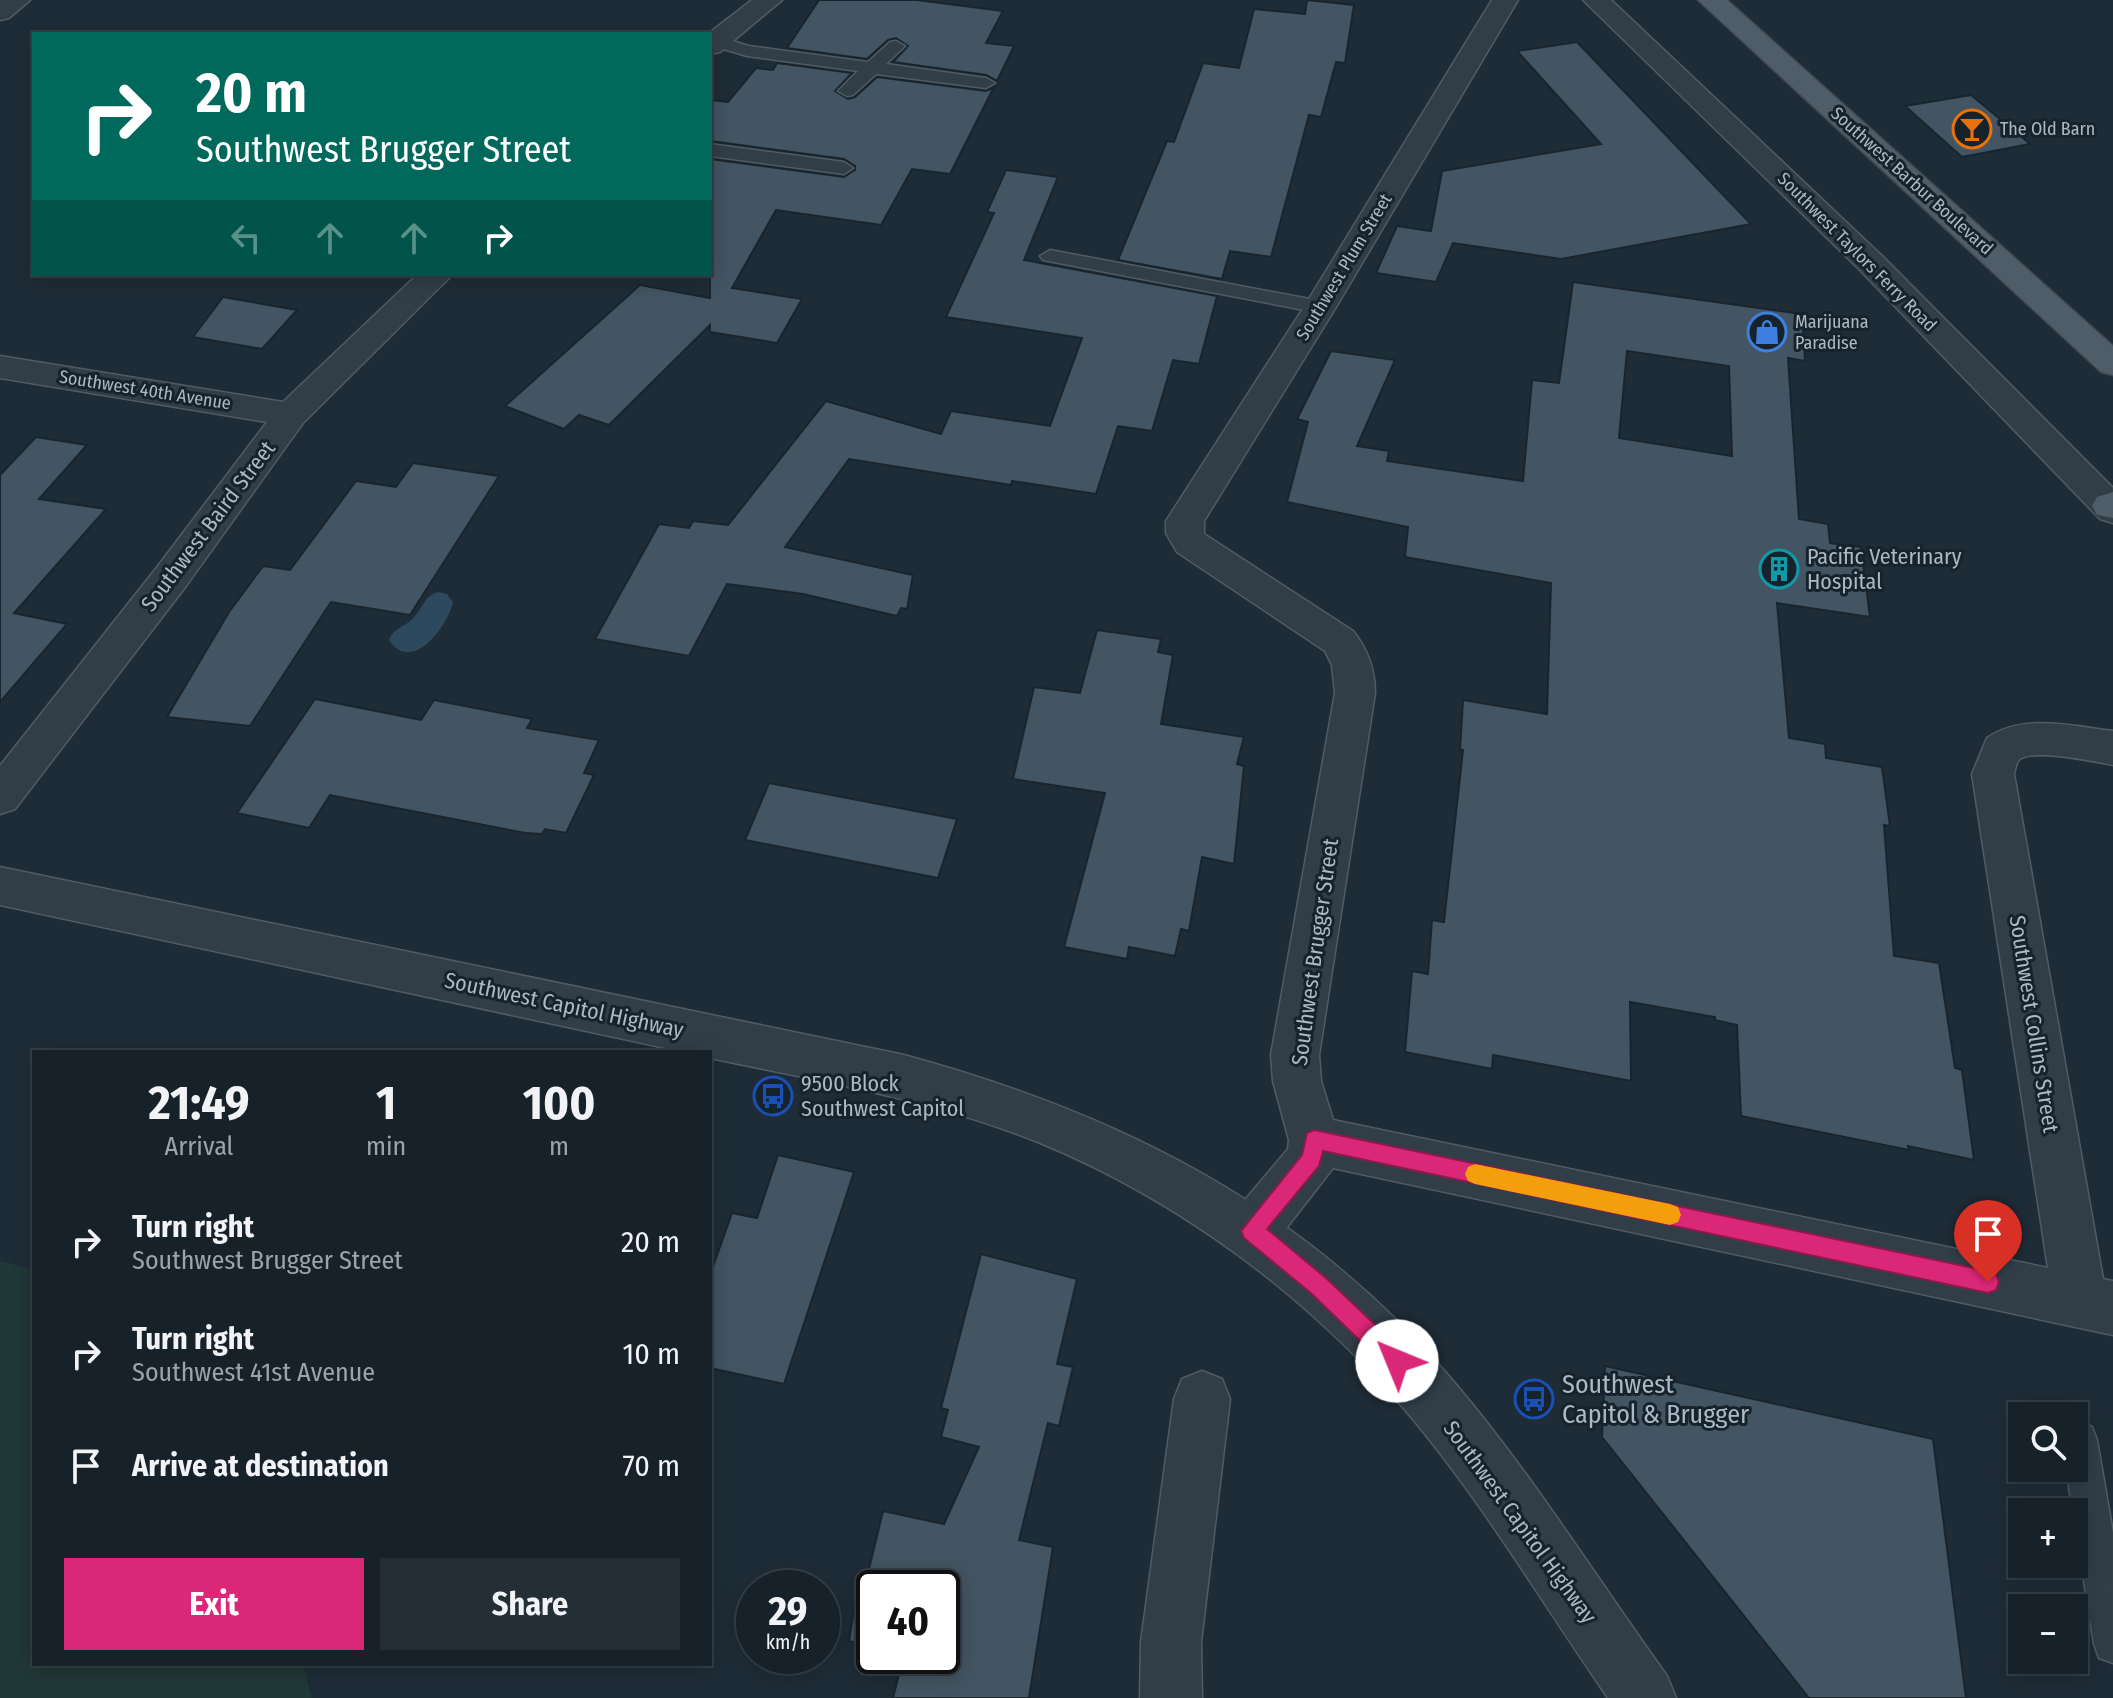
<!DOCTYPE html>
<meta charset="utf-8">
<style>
body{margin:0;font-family:"Fira Sans Condensed",sans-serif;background:#232e35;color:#f1f3f6;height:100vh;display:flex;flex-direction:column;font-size:30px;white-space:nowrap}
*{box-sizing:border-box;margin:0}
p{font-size:26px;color:#9ea3a8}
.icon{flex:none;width:44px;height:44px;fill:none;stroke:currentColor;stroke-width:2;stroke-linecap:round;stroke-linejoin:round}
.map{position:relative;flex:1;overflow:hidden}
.panel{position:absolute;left:32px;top:1050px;width:680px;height:616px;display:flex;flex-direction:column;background:#162129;border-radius:0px;box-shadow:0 4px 20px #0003,0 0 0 2px #353e46}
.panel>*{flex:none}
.guide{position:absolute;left:32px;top:32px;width:680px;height:244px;border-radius:0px;box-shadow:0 4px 20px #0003,0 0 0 2px #353e46;background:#00695c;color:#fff;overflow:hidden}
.controls{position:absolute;left:2008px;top:1402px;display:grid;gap:16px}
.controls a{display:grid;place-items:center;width:80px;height:80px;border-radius:0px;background:#162129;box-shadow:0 4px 20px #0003,0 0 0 2px #353e46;font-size:40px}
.speed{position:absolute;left:736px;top:1570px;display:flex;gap:16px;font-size:40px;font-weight:700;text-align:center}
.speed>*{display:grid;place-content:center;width:104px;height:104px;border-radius:50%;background:#162129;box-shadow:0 4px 20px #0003,0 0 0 2px #353e46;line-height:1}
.speed small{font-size:20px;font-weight:400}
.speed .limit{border:4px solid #111;border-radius:12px;background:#fff;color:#111}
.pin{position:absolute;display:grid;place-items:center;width:68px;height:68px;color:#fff;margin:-82px -34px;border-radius:50% 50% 50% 0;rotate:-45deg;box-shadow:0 0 8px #0007}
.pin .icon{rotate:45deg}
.me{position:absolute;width:88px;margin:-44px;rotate:315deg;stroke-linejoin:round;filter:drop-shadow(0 0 6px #0008)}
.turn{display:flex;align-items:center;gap:28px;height:168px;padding:0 32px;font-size:36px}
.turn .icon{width:104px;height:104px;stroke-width:2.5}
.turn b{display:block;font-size:56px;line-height:68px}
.lanes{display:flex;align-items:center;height:76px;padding:0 32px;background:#0003;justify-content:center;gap:40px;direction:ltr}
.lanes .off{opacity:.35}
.eta{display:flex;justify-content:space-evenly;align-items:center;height:136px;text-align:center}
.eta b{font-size:48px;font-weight:700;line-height:56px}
.action{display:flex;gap:16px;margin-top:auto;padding:16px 32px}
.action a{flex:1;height:92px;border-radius:0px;background:#db2777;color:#fff;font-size:32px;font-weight:700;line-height:92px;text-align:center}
.action a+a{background:#232e35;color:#f1f3f6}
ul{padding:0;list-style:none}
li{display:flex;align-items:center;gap:24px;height:112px;padding:0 32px}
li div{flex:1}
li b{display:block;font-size:30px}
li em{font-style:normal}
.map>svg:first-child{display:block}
</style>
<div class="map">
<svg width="2113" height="1698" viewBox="0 0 2113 1698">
<rect width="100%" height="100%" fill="#1e2c37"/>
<path fill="#203837" d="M 0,1261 L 34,1270 L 34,1664 L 303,1664 L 312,1698 L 0,1698 Z"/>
<path fill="#2d495d" d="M 438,592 L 447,594 L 453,602 C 448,626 412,675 389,640 C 394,627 406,627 414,617 C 424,607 423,597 438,592 Z"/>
<path fill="#435462" stroke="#19252e" stroke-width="2" fill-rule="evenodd" d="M 819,0 L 917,0 L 1003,11 L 986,43 L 1014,46 L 997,81 L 986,75 L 893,62 L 908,46 L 896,38 L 888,40 L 867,59 L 787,48 Z
M 1307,0 L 1354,5 L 1345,63 L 1336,62 L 1321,117 L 1309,115 L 1271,257 L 1230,251 L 1222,279 L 1118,260 L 1167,141 L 1174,142 L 1203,63 L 1239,68 L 1254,9 L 1305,14 Z
M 1577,42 L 1751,224 L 1561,259 L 1453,243 L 1436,282 L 1376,273 L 1397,226 L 1431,231 L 1442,171 L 1601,144 L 1517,51 Z
M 777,63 L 852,73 L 835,91 L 848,99 L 855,97 L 877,77 L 986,91 L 994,87 L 950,174 L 912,169 L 881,225 L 776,210 L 732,288 L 802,299 L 777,343 L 710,332 L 710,325 L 609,425 L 579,415 L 564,429 L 505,406 L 640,285 L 710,298 L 710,159 L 844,177 L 855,170 L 855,166 L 844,159 L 710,141 L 710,100 L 728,102 L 756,68 L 773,70 Z
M 1971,95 L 2030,144 L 1962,157 L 1905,106 Z
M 1006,170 L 1058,177 L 1024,260 L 1217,296 L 1199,364 L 1173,360 L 1152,431 L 1118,426 L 1096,494 L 1012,481 L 1011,485 L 849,459 L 785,547 L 913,575 L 907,609 L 901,608 L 897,616 L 803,594 L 727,584 L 689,656 L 595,639 L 659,524 L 689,528 L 693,521 L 728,525 L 826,401 L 941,434 L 951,411 L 1050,426 L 1082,338 L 946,317 L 994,213 L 987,212 Z
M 1573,282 L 1802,314 L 1805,361 L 1788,358 L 1799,519 L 1828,524 L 1830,543 L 1861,547 L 1870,617 L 1777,603 L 1789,738 L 1825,744 L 1826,758 L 1882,767 L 1890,826 L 1884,825 L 1894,956 L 1939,963 L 1955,1068 L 1962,1070 L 1974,1160 L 1908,1146 L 1909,1150 L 1741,1116 L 1737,1025 L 1715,1020 L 1715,1017 L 1630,1002 L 1631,1081 L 1493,1055 L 1492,1069 L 1405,1052 L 1412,971 L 1428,974 L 1432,920 L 1444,922 L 1463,750 L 1460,750 L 1463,700 L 1547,714 L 1551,583 L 1405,557 L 1408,527 L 1287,502 L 1308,422 L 1297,419 L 1331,351 L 1395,360 L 1357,446 L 1389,451 L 1387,461 L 1523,481 L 1532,380 L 1559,383 ZM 1627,351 L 1729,366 L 1732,456 L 1619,438 Z
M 223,297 L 297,310 L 262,349 L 193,337 Z
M 36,437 L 87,445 L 39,499 L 106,509 L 14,613 L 67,624 L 0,702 L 0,475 Z
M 413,463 L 499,476 L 410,615 L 331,602 L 250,726 L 167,717 L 229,612 L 263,566 L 290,570 L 356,481 L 396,487 Z
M 1097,630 L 1161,639 L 1158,652 L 1173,655 L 1161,724 L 1244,737 L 1237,764 L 1244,766 L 1234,864 L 1202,857 L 1189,931 L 1181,929 L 1175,956 L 1129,947 L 1127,959 L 1064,947 L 1105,793 L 1013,779 L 1034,687 L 1080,693 Z
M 315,699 L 421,720 L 434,700 L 532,719 L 527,728 L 599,740 L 584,773 L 594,775 L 566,833 L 545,829 L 542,834 L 525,833 L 330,795 L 309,828 L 237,813 Z
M 769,783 L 957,819 L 938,878 L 745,840 Z
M 778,1155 L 854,1172 L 784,1384 L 710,1368 L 710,1275 L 732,1213 L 757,1218 Z
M 981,1254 L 1077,1279 L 1057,1364 L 1073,1367 L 1059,1426 L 1048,1423 L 1019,1540 L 1053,1547 L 1029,1698 L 893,1698 L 899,1674 L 871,1668 L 874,1656 L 942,1656 L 942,1588 L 874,1588 L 874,1647 L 849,1641 L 860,1572 L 868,1573 L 883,1511 L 944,1524 L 979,1447 L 941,1437 L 948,1410 L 941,1408 Z
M 1605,1366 L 1933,1439 L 1966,1698 L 1809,1698 L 1602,1437 Z"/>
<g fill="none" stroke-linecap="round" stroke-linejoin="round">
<g stroke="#4f5c66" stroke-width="3">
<path id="service" d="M 716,36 L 749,46 L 868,62 L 890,42 L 896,41 L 905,46 L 886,64 L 986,78 L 995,83 L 986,88 L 876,74 L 853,95 L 847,96 L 838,91 L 858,71 L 747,56 L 710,45 L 710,37 Z
M 710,144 L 844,162 L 853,168 L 844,174 L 710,156 Z
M 1050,250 L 1320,301 L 1330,307 L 1320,313 L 1043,260 L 1040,256 Z
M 2079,1422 L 2092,1427 L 2097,1440 L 2113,1533 L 2113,1663 L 2099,1658 L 2094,1644 L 2066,1468 L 2074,1468 L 2074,1424 Z"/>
</g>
<g stroke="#4f5c66" stroke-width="3">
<path id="minor" d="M 0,0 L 30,0 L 9,18 L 0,20 Z
M 752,0 L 782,0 L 720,52 L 710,54 L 708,34 Z
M 1492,0 L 1518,0 L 1336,307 L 1204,521 L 1204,534 L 1353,631 C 1368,650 1375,669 1375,693 L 1319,1055 L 1321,1081 L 1333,1120 L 2048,1268 L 1972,774 L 1987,738 C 2024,713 2072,726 2113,731 L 2113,765 C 2097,762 2027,747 2018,761 C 2017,762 2014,773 2014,774 L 2103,1279 L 2113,1281 L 2113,1335 L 1333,1168 L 1270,1249 L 1252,1256 L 1234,1249 L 1226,1231 L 1234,1213 L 1288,1149 L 1289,1140 L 1273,1081 L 1271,1055 L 1335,693 L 1332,665 L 1325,651 L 1177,552 L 1166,533 L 1166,521 L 1304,307 Z
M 1583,0 L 1611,0 L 1880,254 L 2113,488 L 2113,523 L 2100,519 L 1858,268 Z
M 418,274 L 453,274 L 303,423 L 186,586 L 15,809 L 0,814 L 0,766 L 158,566 L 267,422 L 0,378 L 0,356 L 283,402 Z
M 1202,1371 L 1222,1379 L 1230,1399 L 1201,1642 L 1202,1698 L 1140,1698 L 1141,1642 L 1174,1399 L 1182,1379 Z"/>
</g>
<g stroke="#4f5c66" stroke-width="3">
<path id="tertiary" d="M 0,867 L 904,1055 C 1117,1113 1300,1204 1447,1374 C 1527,1466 1595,1576 1667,1676 L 1676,1698 L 1608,1698 C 1543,1604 1480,1498 1406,1411 C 1307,1295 1179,1200 1038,1142 C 933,1100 820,1081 710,1058 L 710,1052 L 684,1052 L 0,905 Z"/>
</g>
<g stroke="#3b4751" stroke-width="3">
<path id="primary" d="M 1698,0 L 1727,0 L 2113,346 L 2113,375 L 2101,372 Z
M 2113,492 L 2113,518 L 2097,515 L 2092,506 L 2097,497 Z"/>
</g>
<use href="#service" fill="#313e48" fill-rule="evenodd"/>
<use href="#minor" fill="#313e48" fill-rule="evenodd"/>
<use href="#tertiary" fill="#313e48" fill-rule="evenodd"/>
<use href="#primary" fill="#4f5d68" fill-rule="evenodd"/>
</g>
<path fill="#db2777" stroke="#8e194d" stroke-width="2" d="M 1314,1130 L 1988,1271 L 1996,1274 L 1999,1282 L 1996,1290 L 1988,1293 L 1323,1151 L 1319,1166 L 1267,1229 L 1327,1279 L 1405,1353 L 1408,1361 L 1405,1369 L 1397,1372 L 1389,1369 L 1312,1294 L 1244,1238 L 1241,1231 L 1302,1155 L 1307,1133 Z"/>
<path fill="#f59e0b" d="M 1475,1164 L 1670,1204 L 1678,1207 L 1681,1215 L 1678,1222 L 1670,1225 L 1475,1184 L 1468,1181 L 1465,1174 L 1468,1167 Z"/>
<defs>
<g id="bar-ring" transform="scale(2)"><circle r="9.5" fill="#17232c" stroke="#e8710a" stroke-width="1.5"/><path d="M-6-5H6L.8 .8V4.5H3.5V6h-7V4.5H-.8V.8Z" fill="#e8710a"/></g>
<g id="shop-ring" transform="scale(2)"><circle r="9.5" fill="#17232c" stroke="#3f7fe0" stroke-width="1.5"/><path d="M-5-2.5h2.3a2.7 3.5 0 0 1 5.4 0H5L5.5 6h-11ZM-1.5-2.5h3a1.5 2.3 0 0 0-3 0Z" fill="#3f7fe0"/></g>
<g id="building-ring" transform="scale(2)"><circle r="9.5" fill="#17232c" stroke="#0f9aa8" stroke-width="1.5"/><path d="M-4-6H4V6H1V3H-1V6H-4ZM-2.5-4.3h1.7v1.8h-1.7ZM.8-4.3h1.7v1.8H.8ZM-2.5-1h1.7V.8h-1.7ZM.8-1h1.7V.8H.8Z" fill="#0f9aa8"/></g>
<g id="bus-ring" transform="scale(2)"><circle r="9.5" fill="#17232c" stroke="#1a4fb4" stroke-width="1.5"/><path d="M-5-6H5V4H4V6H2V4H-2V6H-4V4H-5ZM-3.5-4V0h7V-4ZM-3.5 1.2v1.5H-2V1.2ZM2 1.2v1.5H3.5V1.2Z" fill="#1a4fb4"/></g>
</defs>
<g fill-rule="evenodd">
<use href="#bar-ring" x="1972" y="129"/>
<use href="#shop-ring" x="1767" y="332"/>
<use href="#building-ring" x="1779" y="569"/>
<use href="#bus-ring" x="773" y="1096"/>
<use href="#bus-ring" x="1534" y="1399"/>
</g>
<g text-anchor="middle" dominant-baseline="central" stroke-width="6" stroke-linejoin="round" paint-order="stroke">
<g font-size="18" fill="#abb9c5" stroke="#17232c" text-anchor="start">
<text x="2000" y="129">The Old Barn</text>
<text x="1795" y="322">Marijuana<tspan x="1795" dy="21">Paradise</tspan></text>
</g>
<g font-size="18" fill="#abb9c5" stroke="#17232c">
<text transform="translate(1912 181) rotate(42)">Southwest Barbur Boulevard</text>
<text transform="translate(1857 252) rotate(45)">Southwest Taylors Ferry Road</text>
<text transform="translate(1344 267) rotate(-59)">Southwest Plum Street</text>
<text transform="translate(145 390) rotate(9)">Southwest 40th Avenue</text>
</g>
<g font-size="22" fill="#abb9c5" stroke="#17232c">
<text transform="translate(208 526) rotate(-53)">Southwest Baird Street</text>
<text transform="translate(1315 952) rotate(-82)">Southwest Brugger Street</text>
<text transform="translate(564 1005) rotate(12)">Southwest Capitol Highway</text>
<text transform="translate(2034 1024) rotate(81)">Southwest Collins Street</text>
<text transform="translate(1520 1522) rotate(54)">Southwest Capitol Highway</text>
</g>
<g font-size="22" fill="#abb9c5" stroke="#17232c" text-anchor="start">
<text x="1807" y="556">Pacific Veterinary<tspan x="1807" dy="25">Hospital</tspan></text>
<text x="801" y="1083">9500 Block<tspan x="801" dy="25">Southwest Capitol</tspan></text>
</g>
<g font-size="26" fill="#abb9c5" stroke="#17232c" text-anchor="start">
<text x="1562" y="1384">Southwest<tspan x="1562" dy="30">Capitol &amp; Brugger</tspan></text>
</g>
</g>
</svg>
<div class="controls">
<a><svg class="icon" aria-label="search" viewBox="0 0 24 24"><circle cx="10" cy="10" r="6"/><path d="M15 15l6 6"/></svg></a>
<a>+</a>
<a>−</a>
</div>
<div class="speed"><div>29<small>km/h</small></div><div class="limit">40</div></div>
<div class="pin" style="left:1988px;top:1282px;background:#d93025"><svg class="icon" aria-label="arrive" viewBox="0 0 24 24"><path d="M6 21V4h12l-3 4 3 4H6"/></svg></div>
<svg class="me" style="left:1397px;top:1361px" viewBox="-20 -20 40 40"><circle r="19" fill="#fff"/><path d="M0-13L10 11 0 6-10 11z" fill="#db2777"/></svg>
<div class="guide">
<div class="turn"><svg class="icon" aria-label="right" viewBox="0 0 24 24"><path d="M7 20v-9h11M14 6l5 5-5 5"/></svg><div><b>20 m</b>Southwest Brugger Street</div></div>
<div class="lanes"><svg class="icon off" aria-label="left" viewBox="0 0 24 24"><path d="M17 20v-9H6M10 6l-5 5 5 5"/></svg><svg class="icon off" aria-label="ahead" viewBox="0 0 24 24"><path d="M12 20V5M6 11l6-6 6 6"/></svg><svg class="icon off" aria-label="ahead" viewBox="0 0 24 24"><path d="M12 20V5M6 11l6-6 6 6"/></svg><svg class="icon" aria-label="right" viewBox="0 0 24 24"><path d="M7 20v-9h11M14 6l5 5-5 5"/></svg></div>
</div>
<section class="panel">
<div class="eta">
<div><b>21:49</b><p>Arrival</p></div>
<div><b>1</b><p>min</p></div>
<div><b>100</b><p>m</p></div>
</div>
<ul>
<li><svg class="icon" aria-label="right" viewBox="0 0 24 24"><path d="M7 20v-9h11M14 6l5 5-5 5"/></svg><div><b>Turn right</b><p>Southwest Brugger Street</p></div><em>20 m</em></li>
<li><svg class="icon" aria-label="right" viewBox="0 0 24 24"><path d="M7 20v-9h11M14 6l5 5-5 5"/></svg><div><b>Turn right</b><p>Southwest 41st Avenue</p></div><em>10 m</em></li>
<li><svg class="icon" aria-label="arrive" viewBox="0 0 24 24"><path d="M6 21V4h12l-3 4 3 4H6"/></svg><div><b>Arrive at destination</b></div><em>70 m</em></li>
</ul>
<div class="action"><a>Exit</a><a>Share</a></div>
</section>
</div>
